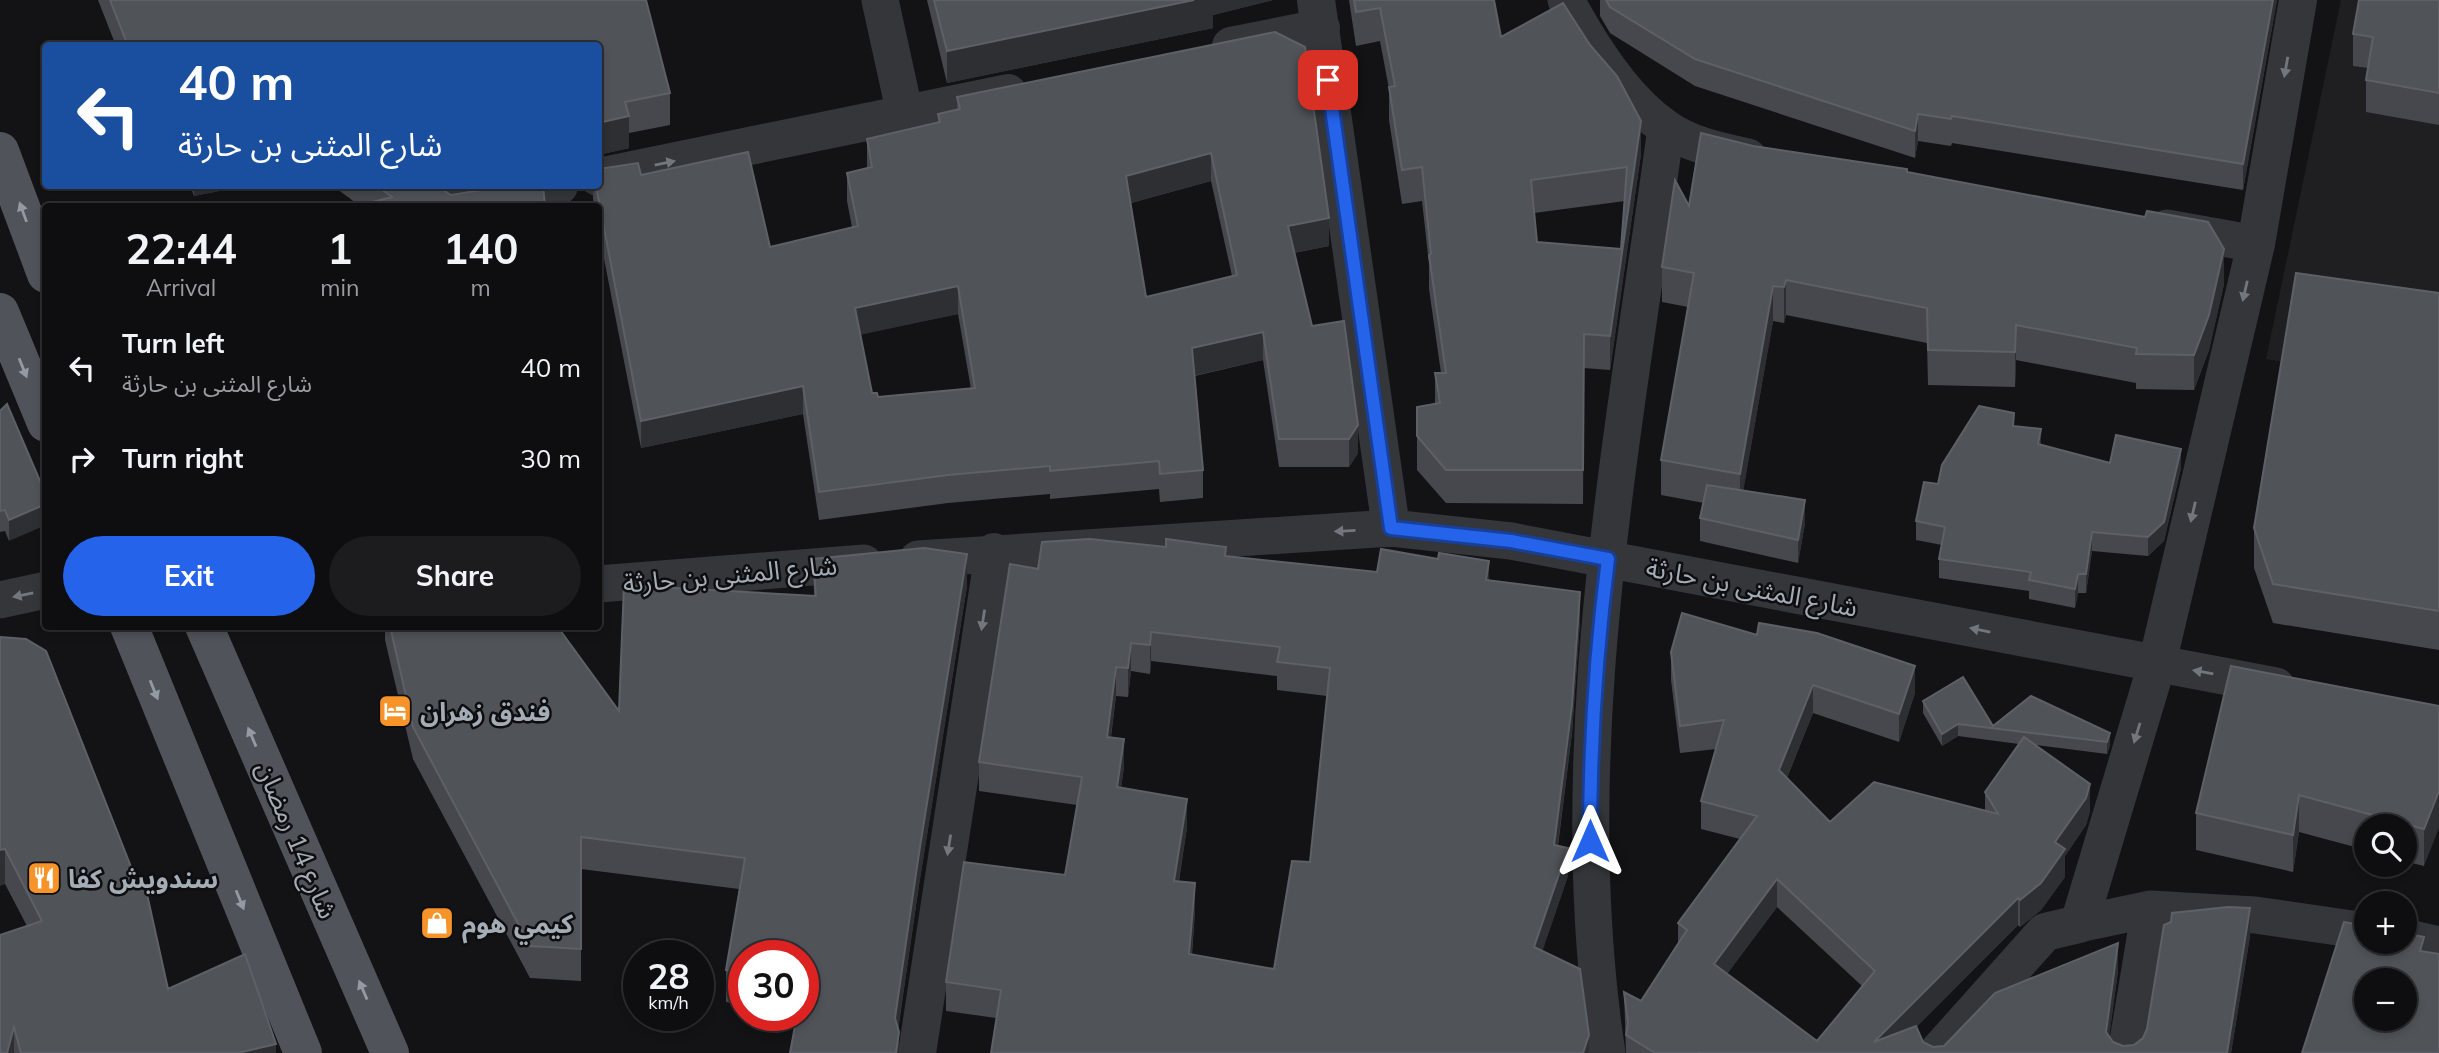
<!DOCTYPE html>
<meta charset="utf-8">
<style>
body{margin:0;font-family:Mulish,"Noto Sans Arabic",sans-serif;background:#1c1c1e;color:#f1f3f6;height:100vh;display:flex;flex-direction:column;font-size:26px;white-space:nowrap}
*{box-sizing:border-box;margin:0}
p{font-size:23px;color:#9b9c9f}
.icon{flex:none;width:38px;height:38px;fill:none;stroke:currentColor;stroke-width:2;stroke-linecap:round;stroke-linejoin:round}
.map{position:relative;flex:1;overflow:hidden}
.sheet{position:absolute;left:42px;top:203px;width:560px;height:427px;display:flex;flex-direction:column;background:#0e0e10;border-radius:7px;box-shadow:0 4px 10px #0003,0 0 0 2px #2e2e30}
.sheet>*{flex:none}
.banner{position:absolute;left:42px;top:42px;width:560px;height:147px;border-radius:7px;box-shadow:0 4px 10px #0003,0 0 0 2px #2e2e30;background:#1a4fa0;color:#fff;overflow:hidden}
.tools{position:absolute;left:2354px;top:814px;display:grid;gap:14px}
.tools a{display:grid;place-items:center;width:63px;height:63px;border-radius:50%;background:#0e0e10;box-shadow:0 4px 10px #0003,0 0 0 2px #2e2e30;font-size:35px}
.speed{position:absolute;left:623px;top:940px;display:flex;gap:14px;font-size:35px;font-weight:700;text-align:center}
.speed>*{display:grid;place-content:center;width:91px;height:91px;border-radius:50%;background:#0e0e10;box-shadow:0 4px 10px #0003,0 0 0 2px #2e2e30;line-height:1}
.speed small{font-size:18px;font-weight:400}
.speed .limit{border:10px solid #d22;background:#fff;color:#111}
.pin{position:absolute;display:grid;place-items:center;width:60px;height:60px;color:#fff;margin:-30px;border-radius:14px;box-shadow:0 4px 10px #0006}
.me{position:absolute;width:77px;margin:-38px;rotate:0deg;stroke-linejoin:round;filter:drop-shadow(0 0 5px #0008)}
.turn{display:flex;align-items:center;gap:24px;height:147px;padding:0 21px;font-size:32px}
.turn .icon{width:91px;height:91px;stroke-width:2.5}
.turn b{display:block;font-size:49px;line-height:60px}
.eta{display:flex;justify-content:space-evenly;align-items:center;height:119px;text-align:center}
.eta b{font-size:42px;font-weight:700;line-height:49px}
.primary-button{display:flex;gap:14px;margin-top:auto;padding:14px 21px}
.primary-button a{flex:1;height:80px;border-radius:42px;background:#2563eb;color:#fff;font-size:28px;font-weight:700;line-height:80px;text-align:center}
.primary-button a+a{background:#1c1c1e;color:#f1f3f6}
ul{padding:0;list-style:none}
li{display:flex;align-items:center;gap:21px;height:91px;padding:0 21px}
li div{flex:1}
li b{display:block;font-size:26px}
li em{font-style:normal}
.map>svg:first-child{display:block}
</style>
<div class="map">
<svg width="2439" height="1053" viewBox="0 0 2439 1053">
<rect width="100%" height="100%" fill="#131315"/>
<path fill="#1f1f22" d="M 2341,0 L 2439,0 L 2439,388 L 2266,359 Z"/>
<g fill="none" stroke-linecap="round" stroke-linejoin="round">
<path stroke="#34363a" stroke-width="37" d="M 880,0 L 905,114
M 1566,0 C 1589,43 1625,100 1666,128 C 1690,145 1720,151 1748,157
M 2167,228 L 2256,244
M 918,559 L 1391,528 L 1511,541 L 2276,686
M 598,584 L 864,563
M 0,600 L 46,590
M 2079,924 L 2150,909 L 2255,915 L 2366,931
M 2404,937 L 2439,945
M 1607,1053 C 1560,747 1625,432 1666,128
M 2126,1053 L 2150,909"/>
<path stroke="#34363a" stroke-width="38" d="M 1316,0 L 1391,528
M 1231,46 L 1321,28
M 598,177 L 1008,93
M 457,206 L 559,186
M 917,1053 L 994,552
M 1937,1053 L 2045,932 L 2079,924 L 2157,664 L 2256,244 L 2298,0"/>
<path stroke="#505359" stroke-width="38" d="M 0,151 L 46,274
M 0,312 L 46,423
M 129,626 L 303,1053
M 204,626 L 390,1053"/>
</g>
<path fill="#46484d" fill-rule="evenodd" d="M 98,0 L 646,0 L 670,93 L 670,125 L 629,133 L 629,148 L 598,155 L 598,46 L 116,46 Z
M 927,0 L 1273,0 L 1213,15 L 1213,28 L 947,83 Z
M 1349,0 L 1494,0 L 1501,37 L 1641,154 L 1610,370 L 1584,368 L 1583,504 L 1446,503 L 1417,470 L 1417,407 L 1435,404 L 1435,373 L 1441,373 L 1429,289 L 1429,264 L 1422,201 L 1402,204 L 1389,120 L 1389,89 L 1380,41 L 1356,46 ZM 1625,201 L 1621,249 L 1537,242 L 1534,213 Z
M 1600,0 L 2277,0 L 2243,190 L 1952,143 L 1951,146 L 1918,141 L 1915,158 L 1695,86 L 1610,33 L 1600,16 Z
M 2439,0 L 2439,125 L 2366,112 L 2366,80 L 2368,68 L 2353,66 L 2353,34 Z
M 1275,32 L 1329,246 L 1294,253 L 1312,326 L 1358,453 L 1349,467 L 1279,467 L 1263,360 L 1195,376 L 1203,470 L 1203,498 L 1160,502 L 1159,489 L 1050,499 L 1050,494 L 948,503 L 819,520 L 803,414 L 641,448 L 598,228 L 598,206 L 594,206 L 593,198 L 593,186 L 598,186 L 641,175 L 770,247 L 852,227 L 847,201 L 847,173 L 867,168 L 867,139 L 938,122 L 938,114 L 957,110 L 957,97 ZM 1211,181 L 1232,276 L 1146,297 L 1131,203 ZM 958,314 L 971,389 L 878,397 L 872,393 L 860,334 Z
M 1753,146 L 1907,172 L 2224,284 L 2209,350 L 2194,390 L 2136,389 L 2136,383 L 2016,360 L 2015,387 L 1928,385 L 1927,343 L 1786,315 L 1784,323 L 1773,321 L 1743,491 L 1805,523 L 1798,563 L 1700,541 L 1700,518 L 1704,503 L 1661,495 L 1661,460 L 1688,307 L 1662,302 L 1662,267 L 1689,206 Z
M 190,186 L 244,186 L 194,196 Z
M 333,186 L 451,186 L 443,190 L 451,195 L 543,186 L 360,206 Z
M 2439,293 L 2439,650 L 2273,623 L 2254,568 L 2254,528 Z
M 0,411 L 46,495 L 9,541 L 5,531 L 0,532 Z
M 2014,426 L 2041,445 L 2110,463 L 2181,468 L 2164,541 L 2148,556 L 2092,551 L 2086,593 L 2078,593 L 2075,608 L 2029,599 L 2029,591 L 1939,578 L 1939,559 L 1942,545 L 1916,540 L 1916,521 L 1938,484 Z
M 1166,539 L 1226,556 L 1377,572 L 1489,581 L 1580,621 L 1572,733 L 1558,846 L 1568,876 L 1542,951 L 1589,1053 L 996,1018 L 946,1011 L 946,982 L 1065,875 L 1077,805 L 979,791 L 979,762 L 1038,569 L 1166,547 ZM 1151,661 L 1277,676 L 1277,690 L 1327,696 L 1310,862 L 1274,969 L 1192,955 L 1195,911 L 1179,881 L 1187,827 L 1121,788 L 1124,767 L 1111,737 L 1116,696 L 1128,697 L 1131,671 L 1150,674 Z
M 813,559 L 967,586 L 919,885 L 898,1030 L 899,1053 L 803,1015 L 803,956 L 744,956 L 744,1005 L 726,1002 L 726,970 L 739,889 L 581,869 L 581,981 L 530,978 L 413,759 L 385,640 L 385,626 L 390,626 L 619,711 L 814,596 Z
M 0,637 L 168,989 L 276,1053 L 0,1053 L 27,926 L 5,884 Z
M 1671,652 L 1915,693 L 1899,742 L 1813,713 L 1787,778 L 1830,822 L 1985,810 L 1985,792 L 2019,744 L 1958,736 L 1942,746 L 1923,713 L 1923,701 L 1993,726 L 2110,733 L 2110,745 L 2107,754 L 2036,745 L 2090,811 L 2086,825 L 2065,856 L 2065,877 L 2041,910 L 2020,927 L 2018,925 L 1916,1027 L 1923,1042 L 1933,1047 L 1944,1046 L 2118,971 L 2109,1037 L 2113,1042 L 2123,1046 L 2134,1045 L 2143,1038 L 2250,936 L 2231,1053 L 1626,1053 L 1624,992 L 1641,1001 L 1678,944 L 1678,923 L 1740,839 L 1701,829 L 1701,801 L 1716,749 L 1680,753 L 1671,680 ZM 1777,907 L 1862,986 L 1817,1041 L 1727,974 Z
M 2439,706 L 2424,866 L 2404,861 L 2404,826 L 2366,826 L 2366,850 L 2299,832 L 2293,872 L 2196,850 L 2196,813 Z"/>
<path fill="#2d2f32" d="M 1194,0 L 1273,0 L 1213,15 L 1213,28 L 947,83 L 947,51 Z
M 2273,0 L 2277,0 L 2243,190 L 2243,164 Z
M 1918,114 L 1918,141 L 1915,158 L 1915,131 Z
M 629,116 L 629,148 L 598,155 L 598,123 Z
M 1641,121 L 1641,154 L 1610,370 L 1610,336 Z
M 1211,153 L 1211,181 L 1126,204 L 1126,176 Z
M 194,186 L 244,186 L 194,196 Z
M 435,186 L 451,186 L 442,190 Z
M 1329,218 L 1329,246 L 1288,254 L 1288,226 Z
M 2224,249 L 2224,284 L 2209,350 L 2194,390 L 2194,355 Z
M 1786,280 L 1786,315 L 1784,323 L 1784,287 Z
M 958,286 L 958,314 L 855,336 L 855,308 Z
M 1773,286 L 1773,321 L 1740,509 L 1740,474 Z
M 2016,325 L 2016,360 L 2015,387 L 2015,352 Z
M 1263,332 L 1263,360 L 1192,376 L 1192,348 Z
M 803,386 L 803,414 L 641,448 L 641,421 Z
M 1358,425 L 1358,453 L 1349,467 L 1349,439 Z
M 2041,429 L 2041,448 L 2038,444 Z
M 2181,449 L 2181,468 L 2164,541 L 2148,556 L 2148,537 Z
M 1805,500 L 1805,523 L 1798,563 L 1798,540 Z
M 46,504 L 46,525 L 9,541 L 9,520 Z
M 2092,532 L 2092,551 L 2086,593 L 2086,574 Z
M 967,554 L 967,586 L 919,885 L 895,1050 L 895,1018 L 919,853 Z
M 1489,561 L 1489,589 L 1486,580 Z
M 2078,574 L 2078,593 L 2075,608 L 2075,589 Z
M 1580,592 L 1580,621 L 1572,733 L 1554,874 L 1554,845 Z
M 1151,632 L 1151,661 L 1150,674 L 1150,645 Z
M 1131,643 L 1131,671 L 1128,697 L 1128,668 Z
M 1915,666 L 1915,693 L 1899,742 L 1899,714 Z
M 1116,667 L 1116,696 L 1107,765 L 1107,737 Z
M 1813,685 L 1813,713 L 1779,797 L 1779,770 Z
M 1958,724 L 1958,736 L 1942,746 L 1942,734 Z
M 2110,733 L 2110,745 L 2107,754 L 2107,742 Z
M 1124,739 L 1124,767 L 1117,816 L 1117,787 Z
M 2090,784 L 2090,811 L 2086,825 L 2065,856 L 2065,877 L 2041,910 L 2020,927 L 2020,900 Z
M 2439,791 L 2439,828 L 2424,866 L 2424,829 Z
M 2299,795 L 2299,832 L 2293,872 L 2293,835 Z
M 1187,799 L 1187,827 L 1174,910 L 1174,881 Z
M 1568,848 L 1568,876 L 1534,976 L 1534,947 Z
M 5,849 L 5,884 L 0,886 L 0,850 Z
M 1777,879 L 1777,907 L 1714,991 L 1714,964 Z
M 1195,883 L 1195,911 L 1189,983 L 1189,954 Z
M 2018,898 L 2018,925 L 1891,1053 L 1874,1042 Z
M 2250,908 L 2250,936 L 2231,1053 L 2227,1053 Z
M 2118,943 L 2118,971 L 2107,1053 L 2106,1032 Z
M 14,1027 L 14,1053 L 7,1053 Z
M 899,1032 L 899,1053 L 896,1053 Z
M 1589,1035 L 1589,1053 L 1583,1053 Z
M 276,1044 L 276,1053 L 238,1053 Z"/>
<path fill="#505358" stroke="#5d6167" stroke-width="2" fill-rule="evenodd" d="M 110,0 L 646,0 L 670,93 L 625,102 L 629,116 L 598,123 L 598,46 L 128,46 Z
M 934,0 L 1194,0 L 947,51 Z
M 1354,0 L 1494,0 L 1501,37 L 1563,3 L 1590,45 L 1617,76 L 1641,121 L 1610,336 L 1584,334 L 1583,470 L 1446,470 L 1417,436 L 1417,407 L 1440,403 L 1435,373 L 1446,373 L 1429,255 L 1431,254 L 1422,167 L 1402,170 L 1389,87 L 1395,86 L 1380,8 L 1356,12 ZM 1627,167 L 1621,249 L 1537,242 L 1531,180 Z
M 1606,0 L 2273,0 L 2243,164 L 1952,116 L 1951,119 L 1918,114 L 1915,131 L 1695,59 L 1610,7 Z
M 2359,0 L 2439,0 L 2439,93 L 2366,80 L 2373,37 L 2353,34 Z
M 1275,32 L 1305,47 L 1329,218 L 1288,226 L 1312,326 L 1344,321 L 1358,425 L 1349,439 L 1279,439 L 1263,332 L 1192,348 L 1203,470 L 1160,474 L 1159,461 L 1050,471 L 1050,466 L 948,475 L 819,492 L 803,386 L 641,421 L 596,186 L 598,186 L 598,169 L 638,163 L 641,175 L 748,152 L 770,247 L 858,226 L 847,173 L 872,167 L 867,139 L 940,122 L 938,114 L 960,109 L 957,97 ZM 1211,153 L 1237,275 L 1146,297 L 1126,176 ZM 958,286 L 975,388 L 878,397 L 877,393 L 872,393 L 855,308 Z
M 1701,133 L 1753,146 L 1907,169 L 1907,172 L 2145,217 L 2147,211 L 2208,222 L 2224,249 L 2209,315 L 2194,355 L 2136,354 L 2137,348 L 2016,325 L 2015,352 L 1928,350 L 1927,308 L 1786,280 L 1784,287 L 1773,286 L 1740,474 L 1661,460 L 1694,273 L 1662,267 L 1675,180 L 1689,206 Z
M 377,186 L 439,186 L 440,188 L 451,195 L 507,186 L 543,186 L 545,206 L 357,206 L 392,197 Z
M 2296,273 L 2439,293 L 2439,611 L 2273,584 L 2254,528 Z
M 7,404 L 46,495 L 46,504 L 9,520 L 5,510 L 0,511 L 0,411 Z
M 1979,406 L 2014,413 L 2013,426 L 2041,429 L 2038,444 L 2110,463 L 2116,435 L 2181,449 L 2164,522 L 2148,537 L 2092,532 L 2086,574 L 2078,574 L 2075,589 L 2029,580 L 2031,572 L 1939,559 L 1945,527 L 1916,521 L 1924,482 L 1938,484 L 1942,465 Z
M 1707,485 L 1805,500 L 1798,540 L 1700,518 Z
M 1090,539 L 1166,547 L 1166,539 L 1226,547 L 1225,556 L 1377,572 L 1381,549 L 1438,559 L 1439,553 L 1489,561 L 1486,580 L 1580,592 L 1572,705 L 1554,845 L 1568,848 L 1534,947 L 1580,969 L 1589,1035 L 1583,1053 L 991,1053 L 1001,990 L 946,982 L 964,862 L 1065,875 L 1082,777 L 979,762 L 1010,564 L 1038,569 L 1042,542 ZM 1151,632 L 1280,647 L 1277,662 L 1330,668 L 1310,862 L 1292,861 L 1274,969 L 1189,954 L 1195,883 L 1174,881 L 1187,799 L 1117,787 L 1124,739 L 1107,737 L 1116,667 L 1128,668 L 1131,643 L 1150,645 Z
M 924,548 L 967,554 L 919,853 L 895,1018 L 899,1032 L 896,1053 L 790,1053 L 797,1015 L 803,1015 L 803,956 L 744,956 L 744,973 L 726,970 L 745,858 L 581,837 L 581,949 L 530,946 L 413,727 L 390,626 L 557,626 L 619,711 L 624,585 L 816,596 L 813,559 Z
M 1682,613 L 1757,635 L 1759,623 L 1817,633 L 1915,666 L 1899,714 L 1813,685 L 1779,770 L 1830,822 L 1874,782 L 1998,814 L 1985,792 L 2024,737 L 2090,784 L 2086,798 L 2055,842 L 2065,849 L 2041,883 L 2020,900 L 2018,898 L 1874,1042 L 1916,1026 L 1923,1042 L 1933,1047 L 1944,1046 L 1995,993 L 2118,943 L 2106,1032 L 2113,1042 L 2123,1046 L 2134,1045 L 2143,1038 L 2147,1029 L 2164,925 L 2171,922 L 2172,913 L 2228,907 L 2250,908 L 2227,1053 L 1701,1053 L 1699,1052 L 1698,1053 L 1655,1053 L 1626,1035 L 1628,1023 L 1624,992 L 1641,1001 L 1687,930 L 1678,923 L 1757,816 L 1701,801 L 1724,720 L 1680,726 L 1671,652 ZM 1777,879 L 1875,971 L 1817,1041 L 1714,964 Z
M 0,637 L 26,639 L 46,651 L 139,887 L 145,885 L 168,989 L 245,954 L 276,1044 L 238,1053 L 21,1053 L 14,1027 L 7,1053 L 0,1053 L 0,935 L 42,921 L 5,849 L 0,850 Z
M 2231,666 L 2439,706 L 2439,791 L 2424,829 L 2299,795 L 2293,835 L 2196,813 Z
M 1963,677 L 1993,726 L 2031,696 L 2110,733 L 2107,742 L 1958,724 L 1942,734 L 1923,701 Z
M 2344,922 L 2366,926 L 2366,942 L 2404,942 L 2404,933 L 2424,937 L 2420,951 L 2439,954 L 2439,1053 L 2302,1053 ZM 2366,980 L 2404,980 L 2404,1018 L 2366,1018 Z"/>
<defs><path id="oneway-solid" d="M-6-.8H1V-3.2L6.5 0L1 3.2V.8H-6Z" transform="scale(1.75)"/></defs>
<g fill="#72777e">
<use href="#oneway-solid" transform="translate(2286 67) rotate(100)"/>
<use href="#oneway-solid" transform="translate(665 163) rotate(-12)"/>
<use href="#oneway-solid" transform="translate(2245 291) rotate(103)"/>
<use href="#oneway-solid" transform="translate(2193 512) rotate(103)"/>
<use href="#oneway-solid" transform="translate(1345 531) rotate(177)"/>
<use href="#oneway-solid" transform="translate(23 595) rotate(168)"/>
<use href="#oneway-solid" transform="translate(983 620) rotate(99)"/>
<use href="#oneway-solid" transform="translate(1980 630) rotate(-169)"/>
<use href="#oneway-solid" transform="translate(2203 672) rotate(-170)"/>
<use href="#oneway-solid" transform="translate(2137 733) rotate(107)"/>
<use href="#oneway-solid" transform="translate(949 845) rotate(99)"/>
</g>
<g fill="#939aa3">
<use href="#oneway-solid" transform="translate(23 212) rotate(-110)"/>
<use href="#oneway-solid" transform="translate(23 368) rotate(68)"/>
<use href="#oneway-solid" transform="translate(154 690) rotate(68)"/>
<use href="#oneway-solid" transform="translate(252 737) rotate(-113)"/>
<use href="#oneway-solid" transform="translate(240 900) rotate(68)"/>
<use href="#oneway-solid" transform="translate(363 990) rotate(-113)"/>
</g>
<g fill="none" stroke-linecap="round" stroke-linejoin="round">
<g stroke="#184099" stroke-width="18">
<path id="route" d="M 1328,80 L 1391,528 L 1511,541 L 1608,559 C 1596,653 1590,746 1590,841"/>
</g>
<use href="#route" stroke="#2563eb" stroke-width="12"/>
</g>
<defs>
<g id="hotel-square" transform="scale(1.75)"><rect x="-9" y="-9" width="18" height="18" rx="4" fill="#f79429" stroke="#0e0e10"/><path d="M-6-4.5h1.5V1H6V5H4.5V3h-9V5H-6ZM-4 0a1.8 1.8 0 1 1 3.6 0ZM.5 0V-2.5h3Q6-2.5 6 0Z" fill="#fff"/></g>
<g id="restaurant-square" transform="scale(1.75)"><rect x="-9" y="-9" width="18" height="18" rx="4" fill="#f79429" stroke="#0e0e10"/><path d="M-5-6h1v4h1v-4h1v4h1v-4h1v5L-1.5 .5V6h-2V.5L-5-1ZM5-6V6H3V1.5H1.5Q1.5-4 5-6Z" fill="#fff"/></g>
<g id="shop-square" transform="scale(1.75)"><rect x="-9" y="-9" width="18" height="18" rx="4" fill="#f79429" stroke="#0e0e10"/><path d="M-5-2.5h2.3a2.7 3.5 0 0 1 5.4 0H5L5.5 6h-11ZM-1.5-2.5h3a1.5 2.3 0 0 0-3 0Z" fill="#fff"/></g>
</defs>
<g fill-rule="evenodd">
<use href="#hotel-square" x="395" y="711"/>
<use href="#restaurant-square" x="44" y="878"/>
<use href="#shop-square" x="437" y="923"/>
</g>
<g text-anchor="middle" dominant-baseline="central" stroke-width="5" stroke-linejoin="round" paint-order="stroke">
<g font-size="26" fill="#a4acb6" stroke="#0e0e10">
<text transform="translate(730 574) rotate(-5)">شارع المثنى بن حارثة</text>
<text transform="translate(1752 587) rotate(11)">شارع المثنى بن حارثة</text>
<text transform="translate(297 840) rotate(67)">شارع 14 رمضان</text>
</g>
<g font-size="26" font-weight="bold" fill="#a4acb6" stroke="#0e0e10" text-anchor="start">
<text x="420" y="711">فندق زهران</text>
<text x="68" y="878">سندويش كفا</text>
<text x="462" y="923">كيمي هوم</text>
</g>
</g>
</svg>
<div class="tools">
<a><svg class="icon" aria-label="search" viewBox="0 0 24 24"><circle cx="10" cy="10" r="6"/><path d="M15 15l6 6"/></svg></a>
<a>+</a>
<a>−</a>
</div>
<div class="speed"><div>28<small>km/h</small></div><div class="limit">30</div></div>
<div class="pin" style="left:1328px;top:80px;background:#d93025"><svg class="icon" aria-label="arrive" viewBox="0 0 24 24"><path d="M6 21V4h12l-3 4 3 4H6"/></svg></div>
<svg class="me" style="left:1590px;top:841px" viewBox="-20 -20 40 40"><path d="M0-17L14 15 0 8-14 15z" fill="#2563eb" stroke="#fff" stroke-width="4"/></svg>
<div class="banner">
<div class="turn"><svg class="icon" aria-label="left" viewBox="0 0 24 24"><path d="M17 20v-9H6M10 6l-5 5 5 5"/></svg><div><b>40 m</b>شارع المثنى بن حارثة</div></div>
</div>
<section class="sheet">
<div class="eta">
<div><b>22:44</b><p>Arrival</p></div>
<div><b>1</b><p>min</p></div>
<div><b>140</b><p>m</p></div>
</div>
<ul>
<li><svg class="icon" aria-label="left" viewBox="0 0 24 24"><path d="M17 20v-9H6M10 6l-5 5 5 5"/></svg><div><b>Turn left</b><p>شارع المثنى بن حارثة</p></div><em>40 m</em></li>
<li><svg class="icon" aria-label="right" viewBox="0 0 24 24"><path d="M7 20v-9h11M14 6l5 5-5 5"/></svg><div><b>Turn right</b></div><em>30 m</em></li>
</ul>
<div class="primary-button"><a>Exit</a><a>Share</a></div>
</section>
</div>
